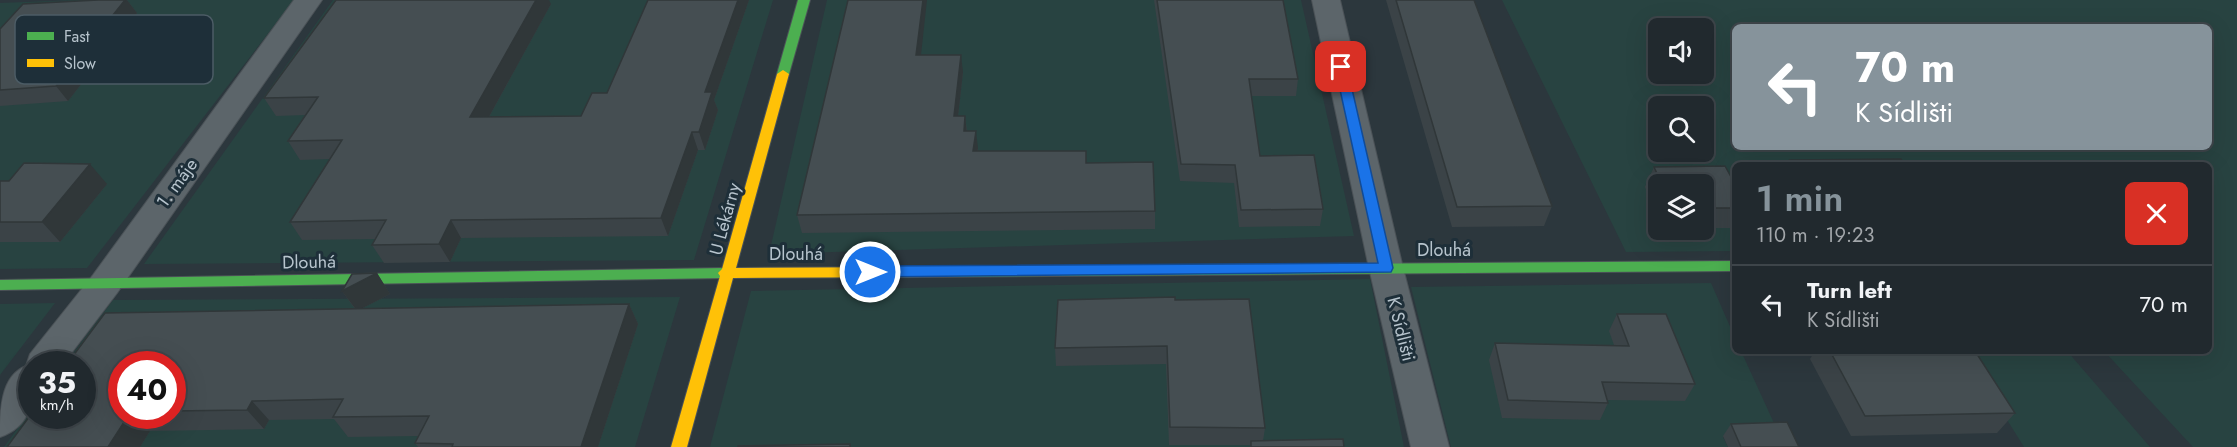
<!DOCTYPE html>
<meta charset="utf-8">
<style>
body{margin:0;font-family:Jost,sans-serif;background:#293136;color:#f1f3f6;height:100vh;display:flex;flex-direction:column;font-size:22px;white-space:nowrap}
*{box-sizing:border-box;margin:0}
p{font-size:20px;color:#a2a6aa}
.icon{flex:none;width:33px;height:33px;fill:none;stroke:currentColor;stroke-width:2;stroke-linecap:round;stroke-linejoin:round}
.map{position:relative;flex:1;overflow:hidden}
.details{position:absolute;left:1732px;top:162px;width:480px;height:192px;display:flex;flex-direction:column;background:#21292e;border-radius:9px;box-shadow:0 6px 24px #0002,0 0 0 2px #3e454a}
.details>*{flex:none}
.guide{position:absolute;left:1732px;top:24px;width:480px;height:126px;border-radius:9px;box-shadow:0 6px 24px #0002,0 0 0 2px #3e454a;background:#86939b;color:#fff;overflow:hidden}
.controls{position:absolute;left:1648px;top:18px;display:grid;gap:12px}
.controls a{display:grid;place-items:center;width:66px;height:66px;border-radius:9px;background:#21292e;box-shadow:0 6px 24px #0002,0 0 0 2px #3e454a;font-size:30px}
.speed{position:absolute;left:18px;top:351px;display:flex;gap:12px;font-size:30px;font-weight:700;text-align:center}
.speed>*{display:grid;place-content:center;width:78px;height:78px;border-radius:50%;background:#21292e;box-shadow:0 6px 24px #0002,0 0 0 2px #3e454a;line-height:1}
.speed small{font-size:15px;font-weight:400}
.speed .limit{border:9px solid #d22;background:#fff;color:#111}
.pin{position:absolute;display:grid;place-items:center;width:51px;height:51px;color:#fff;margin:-26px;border-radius:12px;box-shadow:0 3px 9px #0006}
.me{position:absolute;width:66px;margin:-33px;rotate:90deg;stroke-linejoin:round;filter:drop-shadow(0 0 4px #0008)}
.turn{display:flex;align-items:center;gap:21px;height:126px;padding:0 24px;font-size:27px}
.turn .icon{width:78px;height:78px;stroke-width:2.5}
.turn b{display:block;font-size:42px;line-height:51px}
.round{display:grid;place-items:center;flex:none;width:63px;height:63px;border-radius:9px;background:#293136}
.head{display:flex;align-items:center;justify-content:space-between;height:102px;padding:0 24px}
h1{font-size:36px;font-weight:600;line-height:45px;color:#86939b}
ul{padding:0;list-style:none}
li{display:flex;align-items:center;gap:18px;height:78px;padding:0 24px;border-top:2px solid #3e454a}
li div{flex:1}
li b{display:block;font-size:22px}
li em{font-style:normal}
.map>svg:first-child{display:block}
</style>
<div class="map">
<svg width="2237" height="447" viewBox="0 0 2237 447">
<rect width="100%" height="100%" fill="#2c373d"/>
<path fill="#284341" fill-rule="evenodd" d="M 76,0 L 294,0 L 87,268 L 0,269 L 0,3 Z
M 333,0 L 773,0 L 694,260 L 144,264 Z
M 827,0 L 1301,0 L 1354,236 L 769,254 Z
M 1502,0 L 2237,0 L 2237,447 L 2193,447 L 2104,351 L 2210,351 L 2210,165 L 1736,165 L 1735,251 L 1626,252 ZM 1736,27 L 2210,27 L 2210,147 L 1736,147 ZM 1659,28 L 1704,28 L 1704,74 L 1659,74 ZM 1659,106 L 1704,106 L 1704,152 L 1659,152 ZM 1659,184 L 1704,184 L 1704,230 L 1659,230 Z
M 1370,279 L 1404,447 L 710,447 L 751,291 Z
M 1711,283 L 1735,338 L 1736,351 L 1741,351 L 1779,434 L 1723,437 L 1728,447 L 1451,447 L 1411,287 Z
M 680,297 L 635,447 L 4,447 L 31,410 L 32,416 L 82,416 L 82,364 L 65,364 L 113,300 ZM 122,364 L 172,364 L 172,416 L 122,416 Z
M 55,303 L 0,375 L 0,304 Z
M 1964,351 L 2067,351 L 2150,447 L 2024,447 Z"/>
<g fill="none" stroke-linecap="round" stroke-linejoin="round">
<g stroke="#4b5257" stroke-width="2">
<path id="street" d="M 294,0 L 322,0 L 117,293 L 63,364 L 32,364 C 32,396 36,424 0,437 C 0,412 0,376 26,366 L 30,354 L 93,275 Z
M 1312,0 L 1340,0 L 1403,268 L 1449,447 L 1411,447 L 1369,268 Z"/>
</g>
<g stroke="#4b5257" stroke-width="2">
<path id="fast" d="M 798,0 L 810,0 L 789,74 L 783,78 L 777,74 Z
M 1736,261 L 1736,271 L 925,277 L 920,276 L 918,272 L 920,268 L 925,267 Z
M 725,268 L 730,269 L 732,273 L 730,277 L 725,278 L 0,290 L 0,280 Z"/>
</g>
<g stroke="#4b5257" stroke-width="2">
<path id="slow" d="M 783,70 L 789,74 L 736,268 L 925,267 L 930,268 L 932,272 L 930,276 L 925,277 L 733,278 L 687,447 L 671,447 L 720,276 L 718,273 L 722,269 L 777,74 Z"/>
</g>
<use href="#street" fill="#5c656a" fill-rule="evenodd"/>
<use href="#fast" fill="#4caf50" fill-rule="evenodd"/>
<use href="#slow" fill="#ffc107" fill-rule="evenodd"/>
</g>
<path fill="#3b4347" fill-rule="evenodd" d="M 98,0 L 127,0 L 137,13 L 68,101 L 0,106 L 0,29 Z
M 648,0 L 749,0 L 714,100 L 718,110 L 705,150 L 698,150 L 668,236 L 461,238 L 450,262 L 384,263 L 372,245 L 376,239 L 302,240 L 290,222 L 330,159 L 300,160 L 288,141 L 306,115 L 276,116 L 264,98 L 551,4 L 489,117 L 581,116 L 607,93 Z
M 1154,0 L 1283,0 L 1298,79 L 1296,96 L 1251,96 L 1260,156 L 1323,209 L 1320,226 L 1239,227 L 1234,183 L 1180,181 Z
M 1386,0 L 1474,0 L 1552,206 L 1544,226 L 1452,227 Z
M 921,55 L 963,72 L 958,116 L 965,116 L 967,131 L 978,148 L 978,151 L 1086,163 L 1155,211 L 1155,229 L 802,233 L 797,215 Z
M 1790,160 L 1904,165 L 1787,165 Z
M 1654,167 L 1736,186 L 1736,228 L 1704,228 L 1704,184 L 1659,184 L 1659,219 L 1645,187 Z
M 0,181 L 107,184 L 60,242 L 0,242 Z
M 377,273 L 390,294 L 361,309 L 629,304 L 638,324 L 598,447 L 418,447 L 415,443 L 418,436 L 348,437 L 334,419 L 269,420 L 264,429 L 150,431 L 140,447 L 7,447 L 32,413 L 32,416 L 82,416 L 82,364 L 67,364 L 105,313 L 355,309 L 342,291 L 352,274 ZM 122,364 L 172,364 L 172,416 L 122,416 Z
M 1175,300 L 1265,428 L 1263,441 L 1344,447 L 1250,447 L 1250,445 L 1169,445 L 1166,364 L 1056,366 L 1055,348 Z
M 1617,314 L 1695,384 L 1685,401 L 1608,400 L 1608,403 L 1600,420 L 1502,418 L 1489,360 L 1495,343 L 1614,345 L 1609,331 Z
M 1815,351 L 1975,351 L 2015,413 L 1997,433 L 1851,436 L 1810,359 Z
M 1731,424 L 1799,447 L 1728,447 L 1723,436 Z"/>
<path fill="#303739" d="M 125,0 L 127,0 L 137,13 L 68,101 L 56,86 Z
M 536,0 L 549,0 L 551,4 L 479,135 L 470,117 Z
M 738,0 L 749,0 L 714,100 L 718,110 L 705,150 L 699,132 L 705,92 Z
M 923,0 L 927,0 L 919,73 L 916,55 Z
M 961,55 L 963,72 L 956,134 L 954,116 Z
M 965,116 L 967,134 L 964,131 Z
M 976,131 L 978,148 L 975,168 L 973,151 Z
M 692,132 L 698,150 L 668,236 L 661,218 Z
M 90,164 L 107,184 L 60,242 L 42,222 Z
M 451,220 L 461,238 L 450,262 L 439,244 Z
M 377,273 L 390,294 L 357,311 L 342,291 Z
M 629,304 L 638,324 L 598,447 L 581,447 Z
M 252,401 L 269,420 L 264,429 L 247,410 Z
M 128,416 L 135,416 L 150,431 L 140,447 L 108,447 Z"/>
<path fill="#454e52" stroke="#303739" stroke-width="1.5" d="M 98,0 L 125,0 L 56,86 L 0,90 L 0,29 L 23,4 Z
M 336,0 L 536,0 L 470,117 L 581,116 L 592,93 L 607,93 L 648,0 L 738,0 L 705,92 L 712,92 L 699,132 L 692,132 L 661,218 L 451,220 L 439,244 L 372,245 L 386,220 L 290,222 L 342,140 L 288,141 L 318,97 L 264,98 Z
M 848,0 L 923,0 L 916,55 L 961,55 L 954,116 L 965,116 L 964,131 L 976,131 L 973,151 L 1086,151 L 1086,163 L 1153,162 L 1155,211 L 797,215 Z
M 1157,0 L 1283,0 L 1298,79 L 1249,79 L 1260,156 L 1314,155 L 1323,209 L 1241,210 L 1235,165 L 1181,164 Z
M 1396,0 L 1474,0 L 1552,206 L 1457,207 Z
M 1901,159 L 1904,165 L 1793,165 L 1790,160 Z
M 24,163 L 90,164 L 42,222 L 0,222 L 0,181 L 9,181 Z
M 1725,166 L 1736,186 L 1736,208 L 1704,208 L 1704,184 L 1662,184 L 1654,167 Z
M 377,273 L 342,291 L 352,274 Z
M 1175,297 L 1175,300 L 1249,299 L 1265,428 L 1170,427 L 1167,346 L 1055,348 L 1058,300 Z
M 629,304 L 581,447 L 452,447 L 453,444 L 415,443 L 429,416 L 333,417 L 343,399 L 252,401 L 247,410 L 172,411 L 172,364 L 122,364 L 122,416 L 128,416 L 108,447 L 7,447 L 32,413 L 32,416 L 82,416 L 82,364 L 67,364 L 105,313 Z
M 1617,314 L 1666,314 L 1695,384 L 1602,382 L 1608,403 L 1508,400 L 1495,343 L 1629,346 Z
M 1830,351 L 1975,351 L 2015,413 L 1865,416 Z
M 1787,422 L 1799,447 L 1741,447 L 1731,424 Z
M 1343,439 L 1344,447 L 1251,447 L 1251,441 Z
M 850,444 L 850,447 L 738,447 L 738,446 Z"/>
<path fill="#1a73e8" stroke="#114b97" stroke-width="1.5" d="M 1341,63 L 1347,67 L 1393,268 L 1391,272 L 870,277 L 863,272 L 870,266 L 1378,263 L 1335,67 Z"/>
<g text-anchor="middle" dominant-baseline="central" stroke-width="6" stroke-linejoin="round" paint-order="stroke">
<g font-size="18" fill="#b7c4cd" stroke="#1e2f39">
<text transform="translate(177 183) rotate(-54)">1. máje</text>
<text transform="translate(725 219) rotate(-75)">U Lékárny</text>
<text x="1444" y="250">Dlouhá</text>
<text x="796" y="254">Dlouhá</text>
<text transform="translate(309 262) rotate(-1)">Dlouhá</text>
<text transform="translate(1401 329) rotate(76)">K Sídlišti</text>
</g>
</g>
<rect x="15" y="15" width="198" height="69" rx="9" fill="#1e2f39" stroke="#4c5c65" stroke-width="1.5"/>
<rect x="27" y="32" width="27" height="8" fill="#4caf50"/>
<rect x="27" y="59" width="27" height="8" fill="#ffc107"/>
<g font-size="16" fill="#b7c4cd">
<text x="64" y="42">Fast</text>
<text x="64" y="69">Slow</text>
</g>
</svg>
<div class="controls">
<a><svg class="icon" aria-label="sound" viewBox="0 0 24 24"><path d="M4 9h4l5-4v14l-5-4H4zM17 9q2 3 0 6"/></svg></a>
<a><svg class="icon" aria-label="search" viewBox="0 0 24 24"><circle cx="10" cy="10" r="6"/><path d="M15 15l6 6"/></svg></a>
<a><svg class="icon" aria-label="layers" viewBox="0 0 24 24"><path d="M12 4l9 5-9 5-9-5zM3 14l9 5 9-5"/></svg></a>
</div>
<div class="speed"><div>35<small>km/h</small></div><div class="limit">40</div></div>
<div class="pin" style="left:1341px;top:67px;background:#d93025"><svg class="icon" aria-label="arrive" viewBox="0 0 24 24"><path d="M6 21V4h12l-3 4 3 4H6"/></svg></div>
<svg class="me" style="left:870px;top:272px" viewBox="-20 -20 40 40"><circle r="17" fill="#1a73e8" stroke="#fff" stroke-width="3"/><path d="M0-11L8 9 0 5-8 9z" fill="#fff"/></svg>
<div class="guide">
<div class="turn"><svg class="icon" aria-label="left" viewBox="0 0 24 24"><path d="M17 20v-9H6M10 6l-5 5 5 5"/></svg><div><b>70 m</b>K Sídlišti</div></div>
</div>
<section class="details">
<div class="head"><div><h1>1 min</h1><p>110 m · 19:23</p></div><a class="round" style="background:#d93025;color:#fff"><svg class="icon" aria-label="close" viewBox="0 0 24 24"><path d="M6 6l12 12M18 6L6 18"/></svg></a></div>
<ul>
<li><svg class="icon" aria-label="left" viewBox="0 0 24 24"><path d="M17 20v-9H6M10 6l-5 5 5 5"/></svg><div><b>Turn left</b><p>K Sídlišti</p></div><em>70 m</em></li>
</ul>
</section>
</div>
